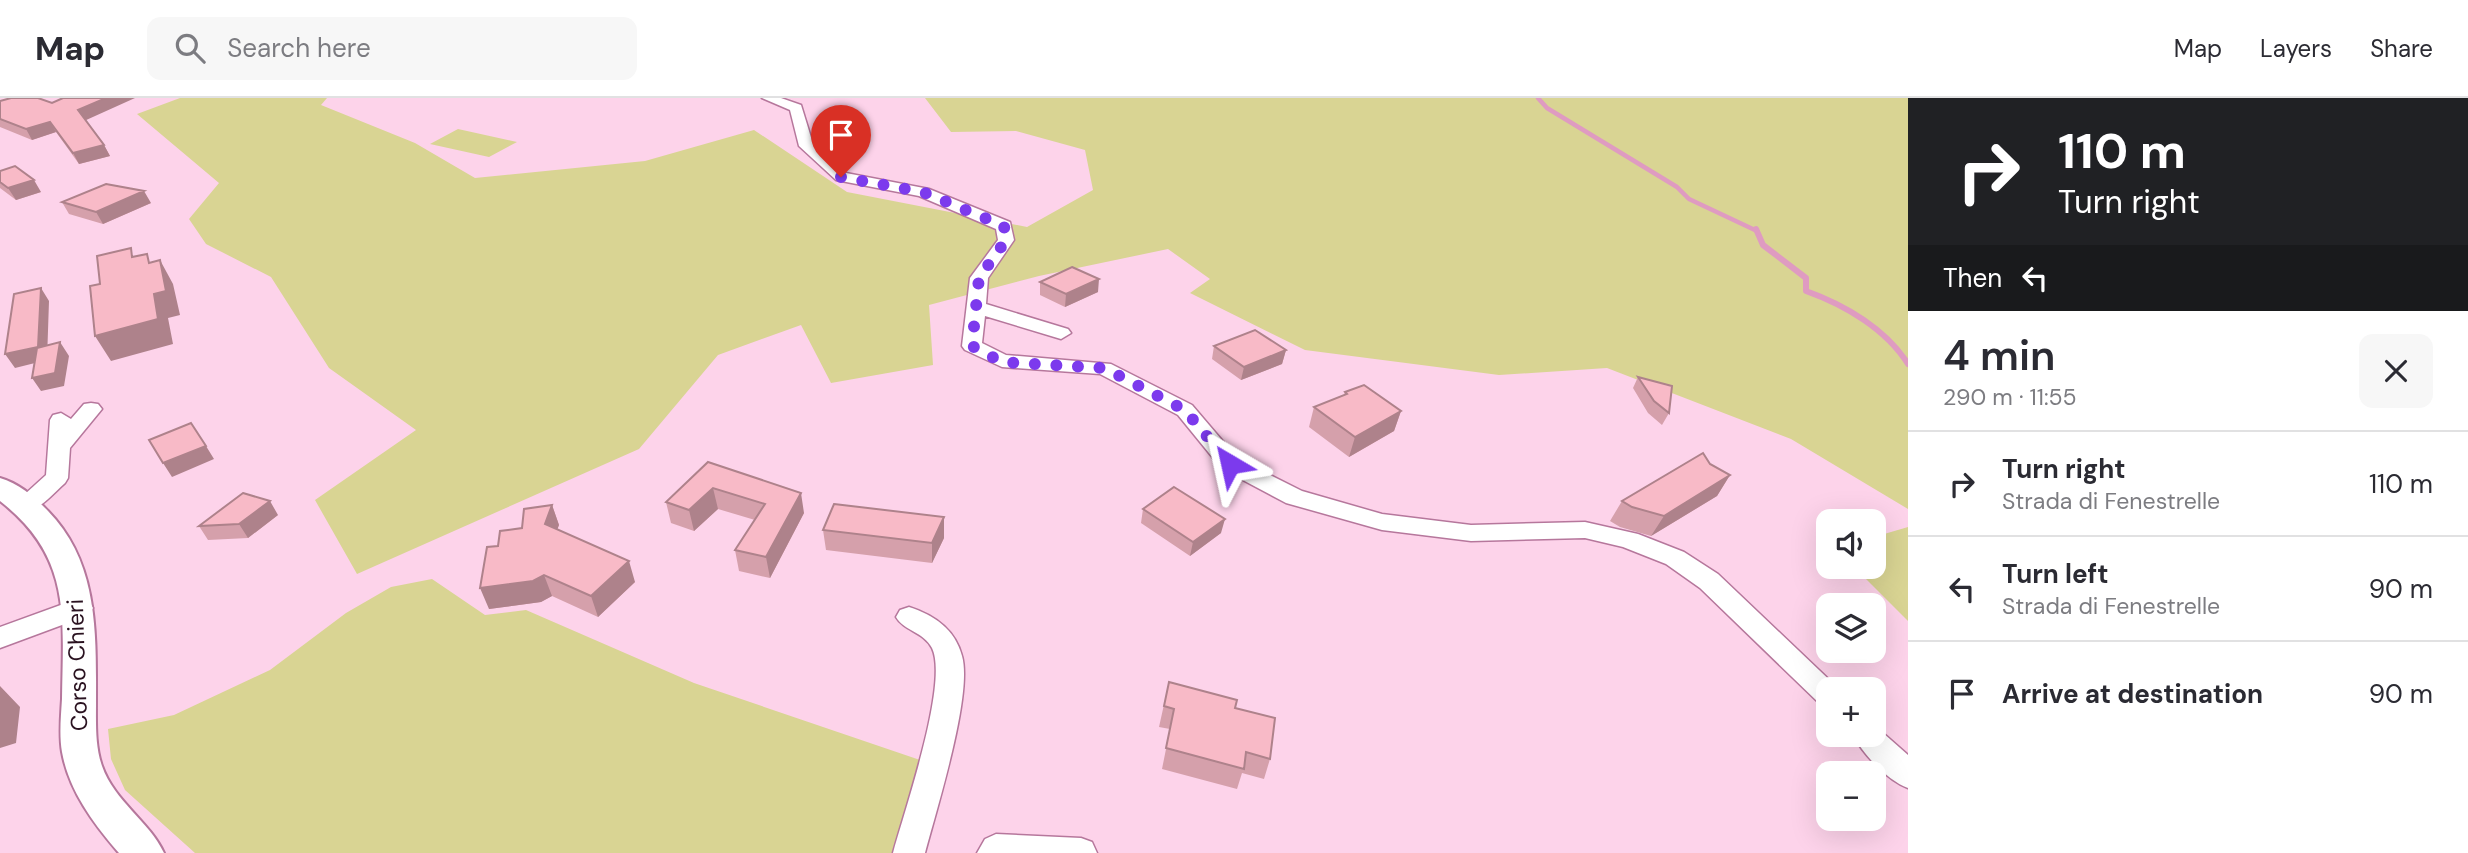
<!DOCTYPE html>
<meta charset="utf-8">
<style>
body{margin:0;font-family:"DM Sans",sans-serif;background:#f7f7f7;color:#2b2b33;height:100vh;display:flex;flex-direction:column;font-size:26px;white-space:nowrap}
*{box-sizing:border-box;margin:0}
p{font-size:23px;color:#7c7c81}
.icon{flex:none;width:38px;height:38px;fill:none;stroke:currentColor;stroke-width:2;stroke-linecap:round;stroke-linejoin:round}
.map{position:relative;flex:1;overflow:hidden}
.sheet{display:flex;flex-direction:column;background:#fff;width:560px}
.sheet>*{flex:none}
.guide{background:#202124;color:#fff;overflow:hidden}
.buttons{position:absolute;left:1816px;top:411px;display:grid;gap:14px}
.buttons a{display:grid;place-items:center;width:70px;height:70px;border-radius:14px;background:#fff;box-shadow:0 7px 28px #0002;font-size:35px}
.pin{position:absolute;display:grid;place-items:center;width:60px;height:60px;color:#fff;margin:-72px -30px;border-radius:50% 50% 50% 0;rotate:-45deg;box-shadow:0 0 7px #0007}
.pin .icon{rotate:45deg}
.me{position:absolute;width:77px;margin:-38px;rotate:324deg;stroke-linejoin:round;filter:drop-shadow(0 0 5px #0008)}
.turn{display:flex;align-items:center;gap:24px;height:147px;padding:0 35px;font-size:32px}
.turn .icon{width:91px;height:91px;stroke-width:2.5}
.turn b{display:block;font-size:49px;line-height:60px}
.then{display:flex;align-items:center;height:66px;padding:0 35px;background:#0003;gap:14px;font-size:26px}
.round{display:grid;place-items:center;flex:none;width:74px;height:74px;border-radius:14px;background:#f7f7f7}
.summary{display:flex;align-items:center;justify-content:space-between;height:119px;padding:0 35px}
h1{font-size:42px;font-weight:600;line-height:52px}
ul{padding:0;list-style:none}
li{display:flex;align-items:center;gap:21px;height:105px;padding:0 35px;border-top:2px solid #e1e1e2}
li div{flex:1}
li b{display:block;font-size:26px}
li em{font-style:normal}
header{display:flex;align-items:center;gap:42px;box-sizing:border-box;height:98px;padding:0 35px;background:#fff;border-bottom:2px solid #e1e1e2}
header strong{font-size:33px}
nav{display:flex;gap:38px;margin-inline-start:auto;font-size:24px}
.search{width:490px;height:63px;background:#f7f7f7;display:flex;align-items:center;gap:18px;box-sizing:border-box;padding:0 24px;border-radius:14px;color:#7c7c81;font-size:26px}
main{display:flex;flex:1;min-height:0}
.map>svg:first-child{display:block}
</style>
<header>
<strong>Map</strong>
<div class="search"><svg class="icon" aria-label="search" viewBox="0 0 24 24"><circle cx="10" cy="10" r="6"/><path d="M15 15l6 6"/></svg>Search here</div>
<nav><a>Map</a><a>Layers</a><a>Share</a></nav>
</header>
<main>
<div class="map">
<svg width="1908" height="755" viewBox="0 0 1908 755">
<rect width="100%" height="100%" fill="#fdd3ea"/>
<path fill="#d9d493" d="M 180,0 L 327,0 L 321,7 L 415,45 L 475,80 L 645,63 L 754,32 L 847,94 L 1027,129 L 1093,92 L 1085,52 L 1016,33 L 951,34 L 925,0 L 1908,0 L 1908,411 L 1791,341 L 1607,270 L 1499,277 L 1305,252 L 1190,195 L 1210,181 L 1168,151 L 1039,178 L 929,207 L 933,267 L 831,285 L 801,227 L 718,257 L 639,351 L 357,476 L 315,402 L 416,332 L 329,270 L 271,179 L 206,146 L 189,121 L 219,85 L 137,16 Z
M 458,31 L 517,44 L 489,59 L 430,46 Z
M 1908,429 L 1908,523 L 1854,469 L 1874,469 L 1874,439 Z
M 432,481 L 485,517 L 526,512 L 694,585 L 920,662 L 899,755 L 195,755 L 125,692 L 111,661 L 108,631 L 174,617 L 270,572 L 346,515 L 391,489 Z"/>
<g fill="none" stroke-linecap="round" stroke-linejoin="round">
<path stroke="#df9bc1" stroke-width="4.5" d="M 1538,0 L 1547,10 L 1677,89 L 1689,101 L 1757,133"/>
<path stroke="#df9bc1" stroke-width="6" d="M 1756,131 L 1763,147 L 1806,180 L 1806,193 C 1845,207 1886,231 1908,266"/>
<g stroke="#b6779c" stroke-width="3">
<path id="minor" d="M 762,0 L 781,0 L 801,7 L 813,46 L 846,75 L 929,91 L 1010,124 L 1014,142 L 988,180 L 986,206 L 1068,231 L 1071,235 L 1061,241 L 985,218 L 982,245 L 1006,257 L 1111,266 L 1192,307 L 1238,361 L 1302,393 L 1382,416 L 1471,427 L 1585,424 L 1638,436 L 1684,454 L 1718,476 L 1840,592 L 1829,592 L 1829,608 L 1819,605 L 1700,490 L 1666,466 L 1623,449 L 1585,440 L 1471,443 L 1382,432 L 1286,405 L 1222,371 L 1178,317 L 1100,276 L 1002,269 L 965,252 L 962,248 L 970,180 L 998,142 L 996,131 L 919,98 L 836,82 L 799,48 L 790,12 Z
M 91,305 L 98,306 L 102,311 L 70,350 L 68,380 L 65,385 C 51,397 37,417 18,412 L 14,406 L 46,377 L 50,322 L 53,317 L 61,315 L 71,321 L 84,306 Z
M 80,500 L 89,503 L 93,510 L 89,517 L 0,550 L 0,529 Z
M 909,509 C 934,517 955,531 962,558 C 973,596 936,713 925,755 L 893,755 C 904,714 949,585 932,550 C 924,534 904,533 896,519 L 900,512 Z
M 1874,627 L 1908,657 L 1908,690 C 1888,683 1863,656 1853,637 L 1874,637 Z
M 996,736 L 1081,740 L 1092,744 L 1097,755 L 977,755 L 985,741 Z"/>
</g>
<g stroke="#b6779c" stroke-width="4">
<path id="major" d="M 0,380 C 18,385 35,399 48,413 C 99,465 96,536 96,604 C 96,626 95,648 102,668 C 114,703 149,723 164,755 L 119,755 C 94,726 69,693 62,654 C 59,637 61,618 62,601 C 63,518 72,459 0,403 Z"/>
</g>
<use href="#minor" fill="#fff" fill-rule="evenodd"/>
<use href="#major" fill="#fff" fill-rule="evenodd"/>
</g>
<path fill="#d5a0ab" d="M 0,3 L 86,22 L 104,47 L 110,58 L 79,66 L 56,34 L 32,42 L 0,29 Z
M 0,73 L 41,94 L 16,102 L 0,90 Z
M 62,104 L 151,105 L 103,126 L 69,116 Z
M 1040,184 L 1098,194 L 1065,209 L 1040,197 Z
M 1214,248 L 1286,252 L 1282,266 L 1241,282 L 1212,261 Z
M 1638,279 L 1669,315 L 1662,327 L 1648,315 L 1633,290 Z
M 1345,294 L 1401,313 L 1394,333 L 1349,359 L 1309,329 L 1314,309 L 1344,297 Z
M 708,364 L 804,415 L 770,480 L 739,473 L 735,452 L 755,422 L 718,411 L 694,433 L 671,425 L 666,404 Z
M 1730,377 L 1717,398 L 1651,438 L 1620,429 L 1610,423 L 1622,403 Z
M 552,407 L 559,427 L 557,431 L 635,484 L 598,519 L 552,498 L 541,504 L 489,511 L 498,448 Z
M 1143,411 L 1221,435 L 1190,458 L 1141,425 Z
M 278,417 L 248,440 L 208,442 L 199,428 Z
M 823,432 L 944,440 L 932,465 L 826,452 Z
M 1169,584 L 1235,610 L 1270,661 L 1264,681 L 1242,675 L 1237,691 L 1162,671 L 1170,631 L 1159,629 Z"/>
<path fill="#ae828b" d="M 106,0 L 135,0 L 84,23 L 78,12 Z
M 50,24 L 56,34 L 32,42 L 26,31 Z
M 104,47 L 110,58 L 79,66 L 73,55 Z
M 34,82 L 41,94 L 16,102 L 8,90 Z
M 144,93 L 151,105 L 103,126 L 96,114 Z
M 160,162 L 173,186 L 180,217 L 168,220 L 173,246 L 111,263 L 95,238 L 154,196 Z
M 1099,181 L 1098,194 L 1065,209 L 1066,196 Z
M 41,190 L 49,203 L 47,262 L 15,270 L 5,256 Z
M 60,244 L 69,258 L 64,288 L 41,293 L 32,280 Z
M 1286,252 L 1282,266 L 1241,282 L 1244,269 Z
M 1401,313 L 1394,333 L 1349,359 L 1355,339 Z
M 206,348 L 214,361 L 172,379 L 163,365 Z
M 1730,377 L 1717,398 L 1651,438 L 1664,418 Z
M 713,390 L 718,411 L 694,433 L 689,412 Z
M 801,395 L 804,415 L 770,480 L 766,459 Z
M 270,403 L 278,417 L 248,440 L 239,426 Z
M 552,407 L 559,427 L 552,446 L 545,426 Z
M 944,419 L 944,440 L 932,465 L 932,445 Z
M 1225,421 L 1221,435 L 1190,458 L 1193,444 Z
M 629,463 L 635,484 L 598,519 L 591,498 Z
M 544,477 L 552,498 L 541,504 L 489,511 L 480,490 Z
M 0,588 L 20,609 L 16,645 L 0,650 Z"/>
<path fill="#f8bac7" stroke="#ae828b" stroke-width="2" d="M 11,0 L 38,0 L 52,5 L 63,0 L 106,0 L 78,12 L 104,47 L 73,55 L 50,24 L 26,31 L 0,21 L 0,3 Z
M 15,68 L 34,82 L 8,90 L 0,84 L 0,73 Z
M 106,86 L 144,93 L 96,114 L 62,104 Z
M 131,150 L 132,159 L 147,156 L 149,165 L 160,162 L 166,193 L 154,196 L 158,221 L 95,238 L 90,188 L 100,186 L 97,158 Z
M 1072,169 L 1099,181 L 1066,196 L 1040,184 Z
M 41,190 L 38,249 L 5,256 L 14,196 Z
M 1255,232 L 1286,252 L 1244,269 L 1214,248 Z
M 60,244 L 55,275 L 32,280 L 37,250 Z
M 1638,279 L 1672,288 L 1669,315 L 1654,303 Z
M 1364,287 L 1401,313 L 1355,339 L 1314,309 L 1347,296 L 1345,294 Z
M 191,325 L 206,348 L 163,365 L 149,342 Z
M 1703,355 L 1710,366 L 1730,377 L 1664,418 L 1632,409 L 1622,403 Z
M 708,364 L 801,395 L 766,459 L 735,452 L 765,406 L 713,390 L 689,412 L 666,404 Z
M 1174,389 L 1225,421 L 1193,444 L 1143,411 Z
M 243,395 L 270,403 L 239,426 L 199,428 Z
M 834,406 L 944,419 L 932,445 L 823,432 Z
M 552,407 L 545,426 L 629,463 L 591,498 L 544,477 L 533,483 L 480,490 L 487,449 L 498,448 L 500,433 L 522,430 L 524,411 Z
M 1169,584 L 1237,602 L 1235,610 L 1275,620 L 1270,661 L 1246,654 L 1244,671 L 1166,650 L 1174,611 L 1164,608 Z"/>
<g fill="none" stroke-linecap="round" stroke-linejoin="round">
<path stroke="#7c3aed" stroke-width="12" stroke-dasharray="0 21.6" d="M 841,79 L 923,94 L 1004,128 L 1006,142 L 979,180 L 972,248 L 1002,264 L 1104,270 L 1185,312 L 1230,366"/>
</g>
<g text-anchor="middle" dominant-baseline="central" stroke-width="5" stroke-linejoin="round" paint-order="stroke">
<g font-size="23" fill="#2a1220" stroke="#fff">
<text transform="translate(77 567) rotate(-92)">Corso Chieri</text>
</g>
</g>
</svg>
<div class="buttons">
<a><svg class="icon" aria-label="sound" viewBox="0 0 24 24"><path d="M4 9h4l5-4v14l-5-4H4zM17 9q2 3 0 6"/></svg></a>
<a><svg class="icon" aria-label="layers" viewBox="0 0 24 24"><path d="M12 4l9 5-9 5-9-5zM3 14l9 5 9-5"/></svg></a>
<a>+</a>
<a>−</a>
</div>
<div class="pin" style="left:841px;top:79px;background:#d93025"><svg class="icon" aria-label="arrive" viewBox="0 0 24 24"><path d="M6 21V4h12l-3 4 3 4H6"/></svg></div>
<svg class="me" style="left:1230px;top:366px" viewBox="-20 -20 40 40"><path d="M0-17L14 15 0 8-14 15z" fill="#7c3aed" stroke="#fff" stroke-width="4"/></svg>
</div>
<section class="sheet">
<div class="guide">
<div class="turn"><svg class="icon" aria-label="right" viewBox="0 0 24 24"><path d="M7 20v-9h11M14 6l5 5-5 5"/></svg><div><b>110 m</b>Turn right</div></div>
<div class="then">Then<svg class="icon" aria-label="left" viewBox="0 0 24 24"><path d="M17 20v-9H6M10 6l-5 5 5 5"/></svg></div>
</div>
<div class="summary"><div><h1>4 min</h1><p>290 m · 11:55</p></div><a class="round"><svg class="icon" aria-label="close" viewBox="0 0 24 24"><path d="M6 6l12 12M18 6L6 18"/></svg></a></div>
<ul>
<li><svg class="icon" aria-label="right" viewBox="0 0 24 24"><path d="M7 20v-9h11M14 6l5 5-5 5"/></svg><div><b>Turn right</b><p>Strada di Fenestrelle</p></div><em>110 m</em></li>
<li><svg class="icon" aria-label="left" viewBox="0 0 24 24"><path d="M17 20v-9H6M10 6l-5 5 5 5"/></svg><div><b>Turn left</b><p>Strada di Fenestrelle</p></div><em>90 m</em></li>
<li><svg class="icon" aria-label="arrive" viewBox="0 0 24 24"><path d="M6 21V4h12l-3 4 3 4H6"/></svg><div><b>Arrive at destination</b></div><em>90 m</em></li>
</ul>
</section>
</main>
